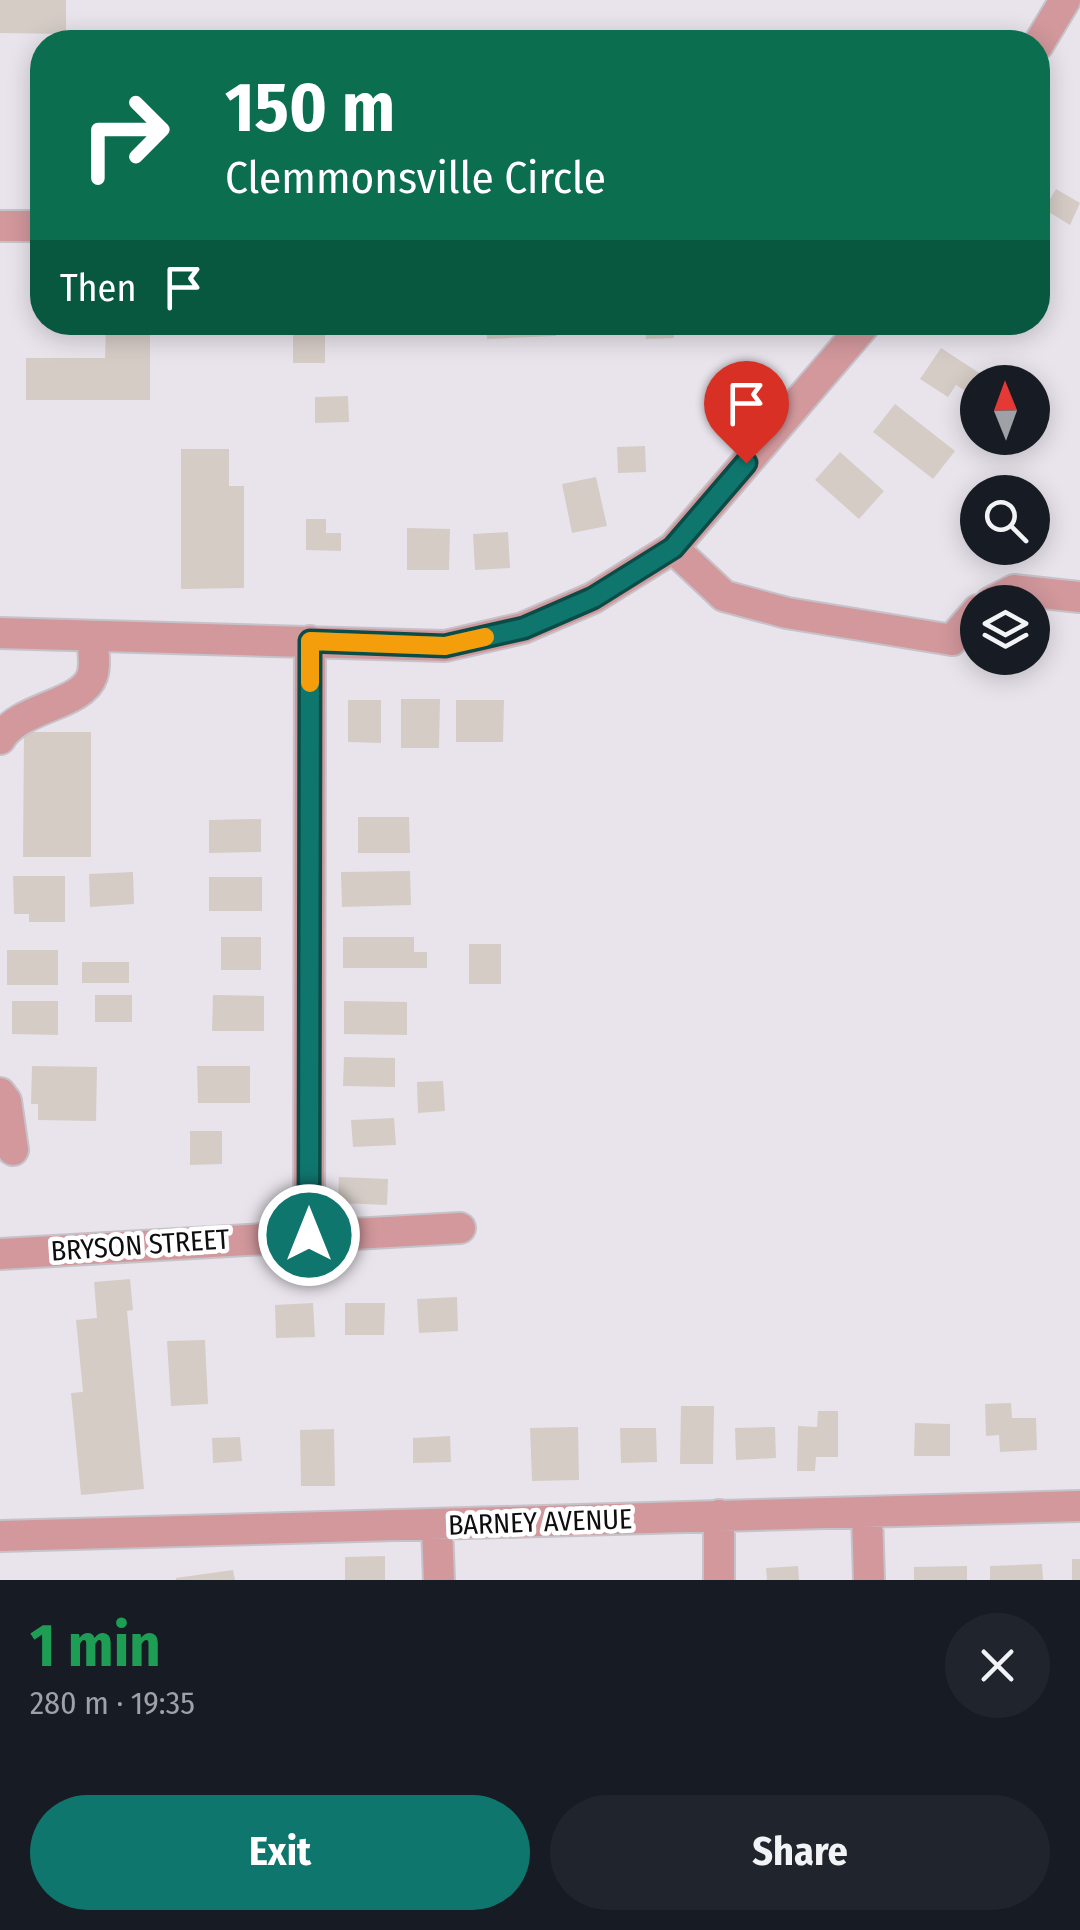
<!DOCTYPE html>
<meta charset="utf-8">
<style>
body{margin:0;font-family:"Fira Sans Condensed",sans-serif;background:#20242c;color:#f1f3f6;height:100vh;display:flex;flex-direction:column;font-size:38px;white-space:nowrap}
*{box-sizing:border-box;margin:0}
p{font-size:32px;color:#9ea1a6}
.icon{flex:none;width:55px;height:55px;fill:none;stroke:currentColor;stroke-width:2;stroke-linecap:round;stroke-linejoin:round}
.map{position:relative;height:1580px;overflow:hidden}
.side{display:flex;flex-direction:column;background:#171b24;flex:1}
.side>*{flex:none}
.banner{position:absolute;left:30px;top:30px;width:1020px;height:305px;border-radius:40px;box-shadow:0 5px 25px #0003;background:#0b6e4f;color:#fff;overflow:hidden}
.needle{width:65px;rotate:359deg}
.fabs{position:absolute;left:960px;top:365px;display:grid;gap:20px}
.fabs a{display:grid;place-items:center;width:90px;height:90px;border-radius:50%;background:#171b24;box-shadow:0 5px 25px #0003;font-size:50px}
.pin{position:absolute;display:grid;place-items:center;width:85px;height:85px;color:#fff;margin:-102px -42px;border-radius:50% 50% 50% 0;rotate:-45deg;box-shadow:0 0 10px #0007}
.pin .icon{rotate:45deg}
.me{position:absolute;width:110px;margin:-55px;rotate:0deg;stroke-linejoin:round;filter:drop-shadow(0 0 8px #0008)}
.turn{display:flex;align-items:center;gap:35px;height:210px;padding:0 30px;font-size:45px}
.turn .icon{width:130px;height:130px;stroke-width:2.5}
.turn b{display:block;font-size:70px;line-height:85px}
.then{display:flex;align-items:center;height:95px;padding:0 30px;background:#0003;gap:20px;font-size:38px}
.round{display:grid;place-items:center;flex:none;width:105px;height:105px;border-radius:52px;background:#20242c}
.headline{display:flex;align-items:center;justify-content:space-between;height:170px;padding:0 30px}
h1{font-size:60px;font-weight:700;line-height:75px;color:#1e9e55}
.action{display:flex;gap:20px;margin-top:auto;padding:20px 30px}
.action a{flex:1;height:115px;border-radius:60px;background:#0f766e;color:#fff;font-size:40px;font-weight:700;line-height:115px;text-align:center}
.action a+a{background:#20242c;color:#f1f3f6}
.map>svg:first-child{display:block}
</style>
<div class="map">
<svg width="1080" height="1580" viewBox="0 0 1080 1580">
<rect width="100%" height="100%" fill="#e9e4ec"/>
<path fill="#d5ccc6" d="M 0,0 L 66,0 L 66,34 L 0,33 Z
M 1056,189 L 1080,203 L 1070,225 L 1044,209 Z
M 106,322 L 150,322 L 150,400 L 26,400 L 26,358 L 105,358 Z
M 293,322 L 325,322 L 325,363 L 293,363 Z
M 369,322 L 409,322 L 409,332 L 369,332 Z
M 427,322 L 466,322 L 466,332 L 427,333 Z
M 486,322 L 555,322 L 556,336 L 487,339 Z
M 645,322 L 673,322 L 674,338 L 646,339 Z
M 695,322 L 734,322 L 734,331 L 695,331 Z
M 969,322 L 1000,322 L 994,334 Z
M 941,348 L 993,382 L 978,382 L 978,399 L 956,385 L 948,397 L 920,379 Z
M 348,396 L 349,422 L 315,423 L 315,397 Z
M 895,404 L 955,451 L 933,479 L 873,432 Z
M 645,446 L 646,472 L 618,473 L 617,447 Z
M 181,449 L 229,449 L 229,486 L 244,486 L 244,588 L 181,589 Z
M 840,452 L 884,491 L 859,519 L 815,480 Z
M 596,477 L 607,526 L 572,533 L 562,484 Z
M 306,519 L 326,519 L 326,533 L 341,533 L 341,551 L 306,550 Z
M 407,528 L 450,529 L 449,570 L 407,570 Z
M 508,532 L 510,568 L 475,570 L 473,534 Z
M 401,699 L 440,699 L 439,748 L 401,748 Z
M 348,700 L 381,700 L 381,743 L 348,742 Z
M 456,700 L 504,700 L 503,742 L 456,742 Z
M 24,732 L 91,732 L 91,857 L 23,857 Z
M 358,817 L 409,817 L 410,853 L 358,853 Z
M 261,819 L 261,852 L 209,853 L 209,820 Z
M 410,871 L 411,905 L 342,907 L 341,872 Z
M 133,872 L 134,904 L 90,907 L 89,874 Z
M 13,876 L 65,876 L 65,922 L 29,922 L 29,914 L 14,914 Z
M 209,877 L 262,877 L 262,911 L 209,911 Z
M 221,937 L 261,937 L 261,970 L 221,970 Z
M 343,937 L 414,937 L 414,952 L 427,952 L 427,968 L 343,968 Z
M 469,944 L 501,944 L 501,984 L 469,984 Z
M 7,950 L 58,950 L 58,985 L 7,985 Z
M 82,962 L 129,962 L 129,983 L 82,983 Z
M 95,995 L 132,995 L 132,1022 L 95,1022 Z
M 213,995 L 264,996 L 264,1031 L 212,1031 Z
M 12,1001 L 58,1001 L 58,1035 L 12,1034 Z
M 344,1001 L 407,1002 L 407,1035 L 344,1034 Z
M 344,1057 L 395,1058 L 395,1087 L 343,1086 Z
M 32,1066 L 97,1067 L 96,1121 L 38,1120 L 38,1104 L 31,1104 Z
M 197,1066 L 250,1066 L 250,1103 L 198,1103 Z
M 443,1081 L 445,1111 L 418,1113 L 417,1082 Z
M 394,1118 L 396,1145 L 353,1147 L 351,1120 Z
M 190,1131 L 222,1131 L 222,1164 L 190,1165 Z
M 339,1177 L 388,1179 L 387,1205 L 338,1203 Z
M 130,1279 L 133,1310 L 127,1311 L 144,1489 L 81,1495 L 71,1393 L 83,1392 L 76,1320 L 97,1318 L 94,1282 Z
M 457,1297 L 458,1331 L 419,1333 L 417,1299 Z
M 313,1303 L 315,1337 L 276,1338 L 275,1305 Z
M 345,1303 L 385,1303 L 384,1335 L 345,1335 Z
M 205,1340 L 208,1404 L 171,1406 L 167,1341 Z
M 1011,1403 L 1012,1418 L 1036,1418 L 1037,1450 L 1000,1452 L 999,1435 L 986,1436 L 985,1404 Z
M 681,1406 L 714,1406 L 713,1464 L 680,1464 Z
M 818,1411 L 838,1411 L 838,1457 L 816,1457 L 815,1471 L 797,1471 L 798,1426 L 817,1427 Z
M 915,1423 L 950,1424 L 950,1456 L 914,1456 Z
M 578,1427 L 579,1480 L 532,1481 L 530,1428 Z
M 775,1427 L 776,1458 L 736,1460 L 735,1428 Z
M 620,1428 L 656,1428 L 657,1462 L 621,1463 Z
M 334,1429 L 335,1486 L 301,1486 L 300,1430 Z
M 450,1436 L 451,1462 L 413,1463 L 413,1438 Z
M 240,1437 L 242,1461 L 213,1463 L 212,1438 Z
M 385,1556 L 385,1580 L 345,1580 L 345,1557 Z
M 1072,1559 L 1080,1559 L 1080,1580 L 1072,1580 Z
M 1042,1564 L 1043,1580 L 990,1580 L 990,1566 Z
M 798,1566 L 799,1580 L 767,1580 L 766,1568 Z
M 967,1566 L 967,1580 L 914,1580 L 914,1567 Z
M 233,1570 L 235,1580 L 176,1580 L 176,1578 Z"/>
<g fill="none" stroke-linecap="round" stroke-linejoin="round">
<g stroke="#c6c2c9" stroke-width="34">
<path id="minor" d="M 1038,45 L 1065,0
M 0,226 L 42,226
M 673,548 L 724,596 L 787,613 L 952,640 L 978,610
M 991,602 L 1014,590 L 1080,597
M 0,633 L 445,646 L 523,628 L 593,598 L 673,548 L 867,322
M 0,739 C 19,706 82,706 92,676 C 96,665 93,648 92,636
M 0,1093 L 6,1101 L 13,1150
M 309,1235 L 310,641
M 0,1254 L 460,1228
M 867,1514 L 869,1580
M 719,1515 L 719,1580
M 437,1526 L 439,1580
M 0,1536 L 1080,1506"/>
</g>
<use href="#minor" stroke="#d2989c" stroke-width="30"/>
</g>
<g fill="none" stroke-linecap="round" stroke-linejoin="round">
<g stroke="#0a4d48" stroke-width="25">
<path id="route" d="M 309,1235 L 310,641 L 445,646 L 524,628 L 593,598 L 673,548 L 746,463"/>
</g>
<use href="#route" stroke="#0f766e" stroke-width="18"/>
<path stroke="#f59e0b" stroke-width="18" d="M 310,683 L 310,641 L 445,646 L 485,637"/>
</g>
<g text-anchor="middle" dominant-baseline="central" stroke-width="9" stroke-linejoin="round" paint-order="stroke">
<g font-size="28" fill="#0e0d0f" stroke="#fff">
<text transform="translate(140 1245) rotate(-4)">BRYSON STREET</text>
<text transform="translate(540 1522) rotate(-2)">BARNEY AVENUE</text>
</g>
</g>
</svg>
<div class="fabs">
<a><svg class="needle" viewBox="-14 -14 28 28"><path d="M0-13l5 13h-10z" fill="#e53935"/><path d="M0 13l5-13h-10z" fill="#9ea1a6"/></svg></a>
<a><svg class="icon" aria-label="search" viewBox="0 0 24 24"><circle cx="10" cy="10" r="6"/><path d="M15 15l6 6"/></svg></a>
<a><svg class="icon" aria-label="layers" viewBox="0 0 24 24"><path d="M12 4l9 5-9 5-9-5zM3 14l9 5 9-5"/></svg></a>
</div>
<div class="pin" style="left:746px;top:463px;background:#d93025"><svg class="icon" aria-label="arrive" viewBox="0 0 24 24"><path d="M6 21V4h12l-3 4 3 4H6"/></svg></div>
<svg class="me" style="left:309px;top:1235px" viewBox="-20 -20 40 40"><circle r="17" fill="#0f766e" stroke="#fff" stroke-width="3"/><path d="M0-11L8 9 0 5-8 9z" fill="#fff"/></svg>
<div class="banner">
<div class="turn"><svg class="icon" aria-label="right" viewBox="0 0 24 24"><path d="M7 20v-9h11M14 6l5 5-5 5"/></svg><div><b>150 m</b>Clemmonsville Circle</div></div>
<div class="then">Then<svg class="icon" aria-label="arrive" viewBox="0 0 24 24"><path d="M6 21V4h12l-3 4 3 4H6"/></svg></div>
</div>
</div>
<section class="side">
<div class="headline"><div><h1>1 min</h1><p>280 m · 19:35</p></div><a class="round"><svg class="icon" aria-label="close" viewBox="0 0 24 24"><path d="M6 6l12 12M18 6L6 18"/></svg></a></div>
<div class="action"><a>Exit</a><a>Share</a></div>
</section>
